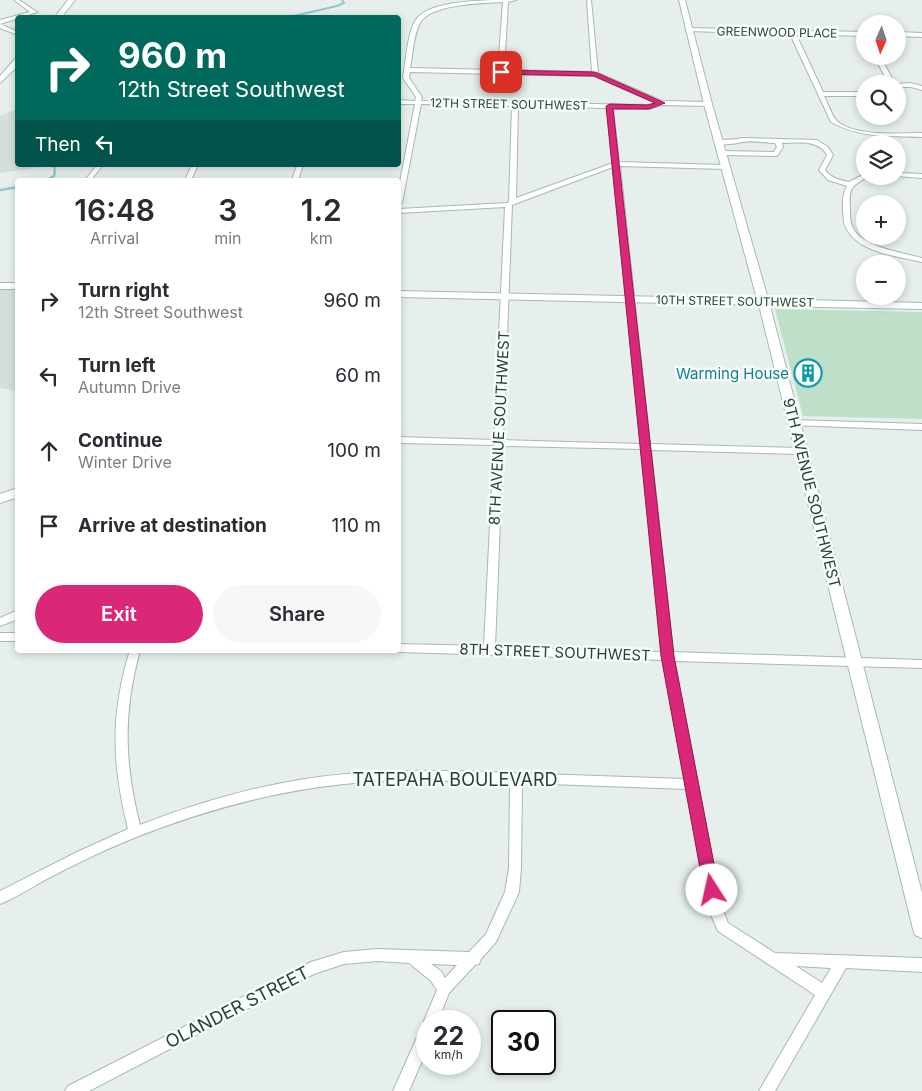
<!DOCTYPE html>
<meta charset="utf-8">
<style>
body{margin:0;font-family:Inter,sans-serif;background:#f7f7f7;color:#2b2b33;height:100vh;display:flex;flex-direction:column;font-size:19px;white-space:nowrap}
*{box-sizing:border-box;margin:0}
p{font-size:16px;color:#7c7c81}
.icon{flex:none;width:28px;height:28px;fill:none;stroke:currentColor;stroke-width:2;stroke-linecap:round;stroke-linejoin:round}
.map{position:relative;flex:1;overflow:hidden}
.side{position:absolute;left:15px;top:178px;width:386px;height:475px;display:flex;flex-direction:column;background:#fff;border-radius:5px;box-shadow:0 2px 8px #0003}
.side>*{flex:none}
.top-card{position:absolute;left:15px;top:15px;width:386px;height:152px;border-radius:5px;box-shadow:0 2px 8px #0003;background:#00695c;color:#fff;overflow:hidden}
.needle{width:32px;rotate:183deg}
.fabs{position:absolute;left:856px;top:15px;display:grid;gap:10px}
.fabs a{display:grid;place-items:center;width:50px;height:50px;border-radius:50%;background:#fff;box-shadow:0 2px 8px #0003;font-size:25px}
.speed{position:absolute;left:416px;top:1010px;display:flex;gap:10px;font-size:25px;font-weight:700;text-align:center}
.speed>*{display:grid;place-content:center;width:65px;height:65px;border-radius:50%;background:#fff;box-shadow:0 2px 8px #0003;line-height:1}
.speed small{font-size:12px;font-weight:400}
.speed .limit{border:2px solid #111;border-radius:8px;background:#fff;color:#111}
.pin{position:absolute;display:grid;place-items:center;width:42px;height:42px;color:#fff;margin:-21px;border-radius:10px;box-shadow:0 2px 8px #0006}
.me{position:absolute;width:55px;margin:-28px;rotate:350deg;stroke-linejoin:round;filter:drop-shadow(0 0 4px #0008)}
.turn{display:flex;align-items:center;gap:18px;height:105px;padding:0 20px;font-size:22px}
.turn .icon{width:65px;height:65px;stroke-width:2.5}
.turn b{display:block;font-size:35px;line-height:42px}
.then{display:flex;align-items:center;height:48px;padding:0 20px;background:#0003;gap:10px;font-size:19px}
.eta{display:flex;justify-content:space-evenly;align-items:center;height:85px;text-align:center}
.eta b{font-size:30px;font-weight:600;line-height:35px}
.cta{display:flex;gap:10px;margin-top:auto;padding:10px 20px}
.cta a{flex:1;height:58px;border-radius:30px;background:#db2777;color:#fff;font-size:20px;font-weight:600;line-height:58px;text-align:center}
.cta a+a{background:#f7f7f7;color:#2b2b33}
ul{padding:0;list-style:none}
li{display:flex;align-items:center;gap:15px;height:75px;padding:0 20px}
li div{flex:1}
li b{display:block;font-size:19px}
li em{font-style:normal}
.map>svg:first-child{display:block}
</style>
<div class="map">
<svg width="922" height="1091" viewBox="0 0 922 1091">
<rect width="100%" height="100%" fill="#e6efeb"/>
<path fill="#d4dfda" d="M 17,109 L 18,165 L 41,165 L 40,167 L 0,173 L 0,116 Z
M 0,283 L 17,284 L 17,391 L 0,388 Z"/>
<path fill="#bfe0c8" d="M 775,309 L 922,312 L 922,419 L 803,416 Z"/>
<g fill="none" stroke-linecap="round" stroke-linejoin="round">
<path stroke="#8ec9d4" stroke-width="2" d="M 285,18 L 337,6 L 344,3 L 342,0
M 51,165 L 55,168 L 54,173"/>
<path stroke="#8ec9d4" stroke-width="2.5" d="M 47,180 L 54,176 L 55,172
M 0,190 L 18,187"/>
</g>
<path fill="#bbcac4" d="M 800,364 L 812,365 L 815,376 L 803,376 Z"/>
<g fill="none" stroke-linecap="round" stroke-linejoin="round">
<g stroke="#a8b8b2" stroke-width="2">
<path id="street" d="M 14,0 L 19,0 L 37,12 L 0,24 L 0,20 L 30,12 Z
M 492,0 L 516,0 L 508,2 L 504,70 L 592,72 L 587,0 L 591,0 L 598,73 L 662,101 L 708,102 L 711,104 L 708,106 L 662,105 L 649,109 L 613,108 L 619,162 L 725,165 L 728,167 L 725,169 L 620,166 L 650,444 L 801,448 L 806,451 L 801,454 L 651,450 L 673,652 L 922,660 L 922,668 L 674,661 L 722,908 L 728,923 L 775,953 L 922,958 L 922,972 L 846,968 L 775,1091 L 759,1091 L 815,995 L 718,931 L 708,908 L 687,789 L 522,783 L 521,868 L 519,892 L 496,942 L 481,959 L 479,964 L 475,965 L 449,993 L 438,1021 L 428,1021 L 428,1047 L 409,1091 L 393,1091 L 423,1024 L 425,1023 L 424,1021 L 437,990 L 431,981 L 409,963 L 377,961 L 344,964 L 314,974 L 89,1091 L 65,1091 L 68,1086 L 311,962 L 344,952 L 377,949 L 469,952 L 486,934 L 505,892 L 509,868 L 510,783 C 455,781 399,778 344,784 C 269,792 198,812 129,840 C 100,852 71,866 43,881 C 29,889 15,898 0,904 L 0,891 L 77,852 L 128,829 C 112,764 110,715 130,650 L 140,650 C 123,713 124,762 140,825 C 191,805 245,789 299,780 C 369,768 440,770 511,773 C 569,775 627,777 685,779 L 663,660 L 399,652 L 395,650 L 399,650 L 399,644 L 484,646 L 494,445 L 399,443 L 399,437 L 494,440 L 505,207 L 399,213 L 399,209 L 507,203 L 509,202 L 512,106 L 421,104 L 402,203 L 399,205 L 399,187 L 415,104 L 399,104 L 399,100 L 415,101 L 416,97 L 403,78 C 406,62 407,35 415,21 C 426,2 472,1 492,0 ZM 503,2 L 498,70 L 410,68 C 413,54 413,36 420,23 C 430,4 483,3 503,2 ZM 410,72 L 594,76 L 656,103 L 648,105 L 421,101 L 422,97 L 409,78 ZM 518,106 L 607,108 L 613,163 L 516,198 ZM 613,167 L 641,444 L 503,440 L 512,205 ZM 503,446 L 642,449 L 662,652 L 495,647 ZM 431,964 L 457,965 L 445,978 L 441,971 ZM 796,966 L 831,968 L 822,983 Z
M 0,24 L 18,32 L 18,35 L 0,28 Z
M 689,28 L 865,32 L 865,36 L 796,34 L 823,92 L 865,92 L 865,96 L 824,96 C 828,103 831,115 837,121 C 855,137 899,133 922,133 L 922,137 C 890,136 859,138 831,122 L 790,34 L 687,31 L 686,30 Z
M 898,32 L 922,33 L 922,37 L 898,36 Z
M 874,56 L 880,56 L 895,84 L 889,84 Z
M 911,83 L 922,86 L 922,90 L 911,87 L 898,87 L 896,84 Z
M 742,138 L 817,140 L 828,147 L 833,155 L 825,170 C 831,178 839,180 849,182 L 863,175 L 868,176 C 854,186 848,186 850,207 C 850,212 850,221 852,226 C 860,247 903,253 922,258 L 922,262 C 897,256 859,253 846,228 C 843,223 844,217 843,212 C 843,203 842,194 847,186 L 828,180 L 819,170 L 827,155 C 818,139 798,143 782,143 L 783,147 L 778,155 L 776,156 L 721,155 L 718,153 L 721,151 L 774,152 L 777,147 L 775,143 C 765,143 753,140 743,142 C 734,144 723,146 715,142 C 722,138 733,141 742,138 Z
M 97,165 L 103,165 L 91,180 L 85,180 Z
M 192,165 L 198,165 L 191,180 L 185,180 Z
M 297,165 L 303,165 L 298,180 L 292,180 Z
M 898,173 L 922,174 L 922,178 L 896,176 L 898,176 Z
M 794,420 L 922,424 L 922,430 L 791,425 L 790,423 L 791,421 Z
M 18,610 L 18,619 L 0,626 L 0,618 Z
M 0,633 L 18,633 L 18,641 L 0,641 Z"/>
</g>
<g stroke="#a4bbb3" stroke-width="2">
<path id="secondary" d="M 68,0 L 75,0 L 61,18 L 54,18 Z
M 679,0 L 685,0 L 712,104 L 768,299 L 922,303 L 922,309 L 770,306 L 922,893 L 922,938 L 915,935 L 913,929 L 759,305 L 399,297 L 399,291 L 757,299 L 704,104 Z
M 15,59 L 18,59 L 18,66 L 0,83 L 0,76 Z
M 0,283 L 18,283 L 18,289 L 0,289 Z
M 18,488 L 18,497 L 0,503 L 0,494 Z"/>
</g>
<use href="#street" fill="#fff" fill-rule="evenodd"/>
<use href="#secondary" fill="#fff" fill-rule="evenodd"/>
</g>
<path fill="#db2777" stroke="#8e194d" d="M 501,70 L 595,72 L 665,103 L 649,109 L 613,109 L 674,656 L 719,890 L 717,895 L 712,897 L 706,895 L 704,890 L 661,656 L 606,106 L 610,104 L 648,105 L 655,103 L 594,76 L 498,74 L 498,71 Z"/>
<defs>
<g id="building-ring" transform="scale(1.4375)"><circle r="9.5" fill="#f7fbf9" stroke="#0f9aa8" stroke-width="1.5"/><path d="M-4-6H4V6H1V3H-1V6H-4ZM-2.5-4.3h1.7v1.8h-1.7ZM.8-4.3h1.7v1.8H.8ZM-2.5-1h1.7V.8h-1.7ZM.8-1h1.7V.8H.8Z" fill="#0f9aa8"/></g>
</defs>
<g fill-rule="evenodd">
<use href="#building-ring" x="808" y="373"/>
</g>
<g text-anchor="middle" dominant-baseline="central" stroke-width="5" stroke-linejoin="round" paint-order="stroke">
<g font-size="12" fill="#24423a" stroke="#f7fbf9">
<text transform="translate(777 32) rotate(1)">GREENWOOD PLACE</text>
<text transform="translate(509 104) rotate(1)">12TH STREET SOUTHWEST</text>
<text transform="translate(735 301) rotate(1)">10TH STREET SOUTHWEST</text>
</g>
<g font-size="15" fill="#0d838f" stroke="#f7fbf9" text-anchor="end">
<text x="789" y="373">Warming House</text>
</g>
<g font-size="15" fill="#24423a" stroke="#f7fbf9">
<text transform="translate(499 428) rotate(-87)">8TH AVENUE SOUTHWEST</text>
<text transform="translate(812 493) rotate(76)">9TH AVENUE SOUTHWEST</text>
<text transform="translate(555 652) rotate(2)">8TH STREET SOUTHWEST</text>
</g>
<g font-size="18" fill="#24423a" stroke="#f7fbf9">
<text x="455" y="779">TATEPAHA BOULEVARD</text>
<text transform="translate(237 1007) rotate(-27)">OLANDER STREET</text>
</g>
</g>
</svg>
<div class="fabs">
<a><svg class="needle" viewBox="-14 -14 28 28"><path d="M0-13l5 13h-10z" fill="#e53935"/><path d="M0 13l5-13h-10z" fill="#7c7c81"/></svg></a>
<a><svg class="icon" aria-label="search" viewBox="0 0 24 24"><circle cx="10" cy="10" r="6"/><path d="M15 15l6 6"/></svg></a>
<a><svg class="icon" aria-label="layers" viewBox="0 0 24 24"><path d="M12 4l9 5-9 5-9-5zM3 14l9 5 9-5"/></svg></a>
<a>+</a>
<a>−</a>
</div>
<div class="speed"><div>22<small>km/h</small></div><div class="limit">30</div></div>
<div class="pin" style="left:501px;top:72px;background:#d93025"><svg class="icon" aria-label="arrive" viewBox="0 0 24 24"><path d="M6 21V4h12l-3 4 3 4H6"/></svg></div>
<svg class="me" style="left:712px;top:890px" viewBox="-20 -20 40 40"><circle r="19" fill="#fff"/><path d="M0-13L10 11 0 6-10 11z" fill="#db2777"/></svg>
<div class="top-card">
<div class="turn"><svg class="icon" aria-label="right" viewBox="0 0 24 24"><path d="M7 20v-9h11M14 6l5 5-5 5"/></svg><div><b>960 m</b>12th Street Southwest</div></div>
<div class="then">Then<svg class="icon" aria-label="left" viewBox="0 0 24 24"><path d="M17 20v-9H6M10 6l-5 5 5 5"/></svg></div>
</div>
<section class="side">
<div class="eta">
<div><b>16:48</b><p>Arrival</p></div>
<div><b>3</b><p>min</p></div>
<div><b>1.2</b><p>km</p></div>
</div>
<ul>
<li><svg class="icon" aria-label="right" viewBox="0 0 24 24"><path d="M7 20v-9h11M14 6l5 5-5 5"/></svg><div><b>Turn right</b><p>12th Street Southwest</p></div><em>960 m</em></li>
<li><svg class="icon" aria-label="left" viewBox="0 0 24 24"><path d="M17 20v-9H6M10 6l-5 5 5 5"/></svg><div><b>Turn left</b><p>Autumn Drive</p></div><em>60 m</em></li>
<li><svg class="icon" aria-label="ahead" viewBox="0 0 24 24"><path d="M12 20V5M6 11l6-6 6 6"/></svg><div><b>Continue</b><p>Winter Drive</p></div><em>100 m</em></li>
<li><svg class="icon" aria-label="arrive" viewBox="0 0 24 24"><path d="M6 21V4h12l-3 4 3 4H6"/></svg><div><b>Arrive at destination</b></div><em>110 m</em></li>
</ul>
<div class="cta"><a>Exit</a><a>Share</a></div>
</section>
</div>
